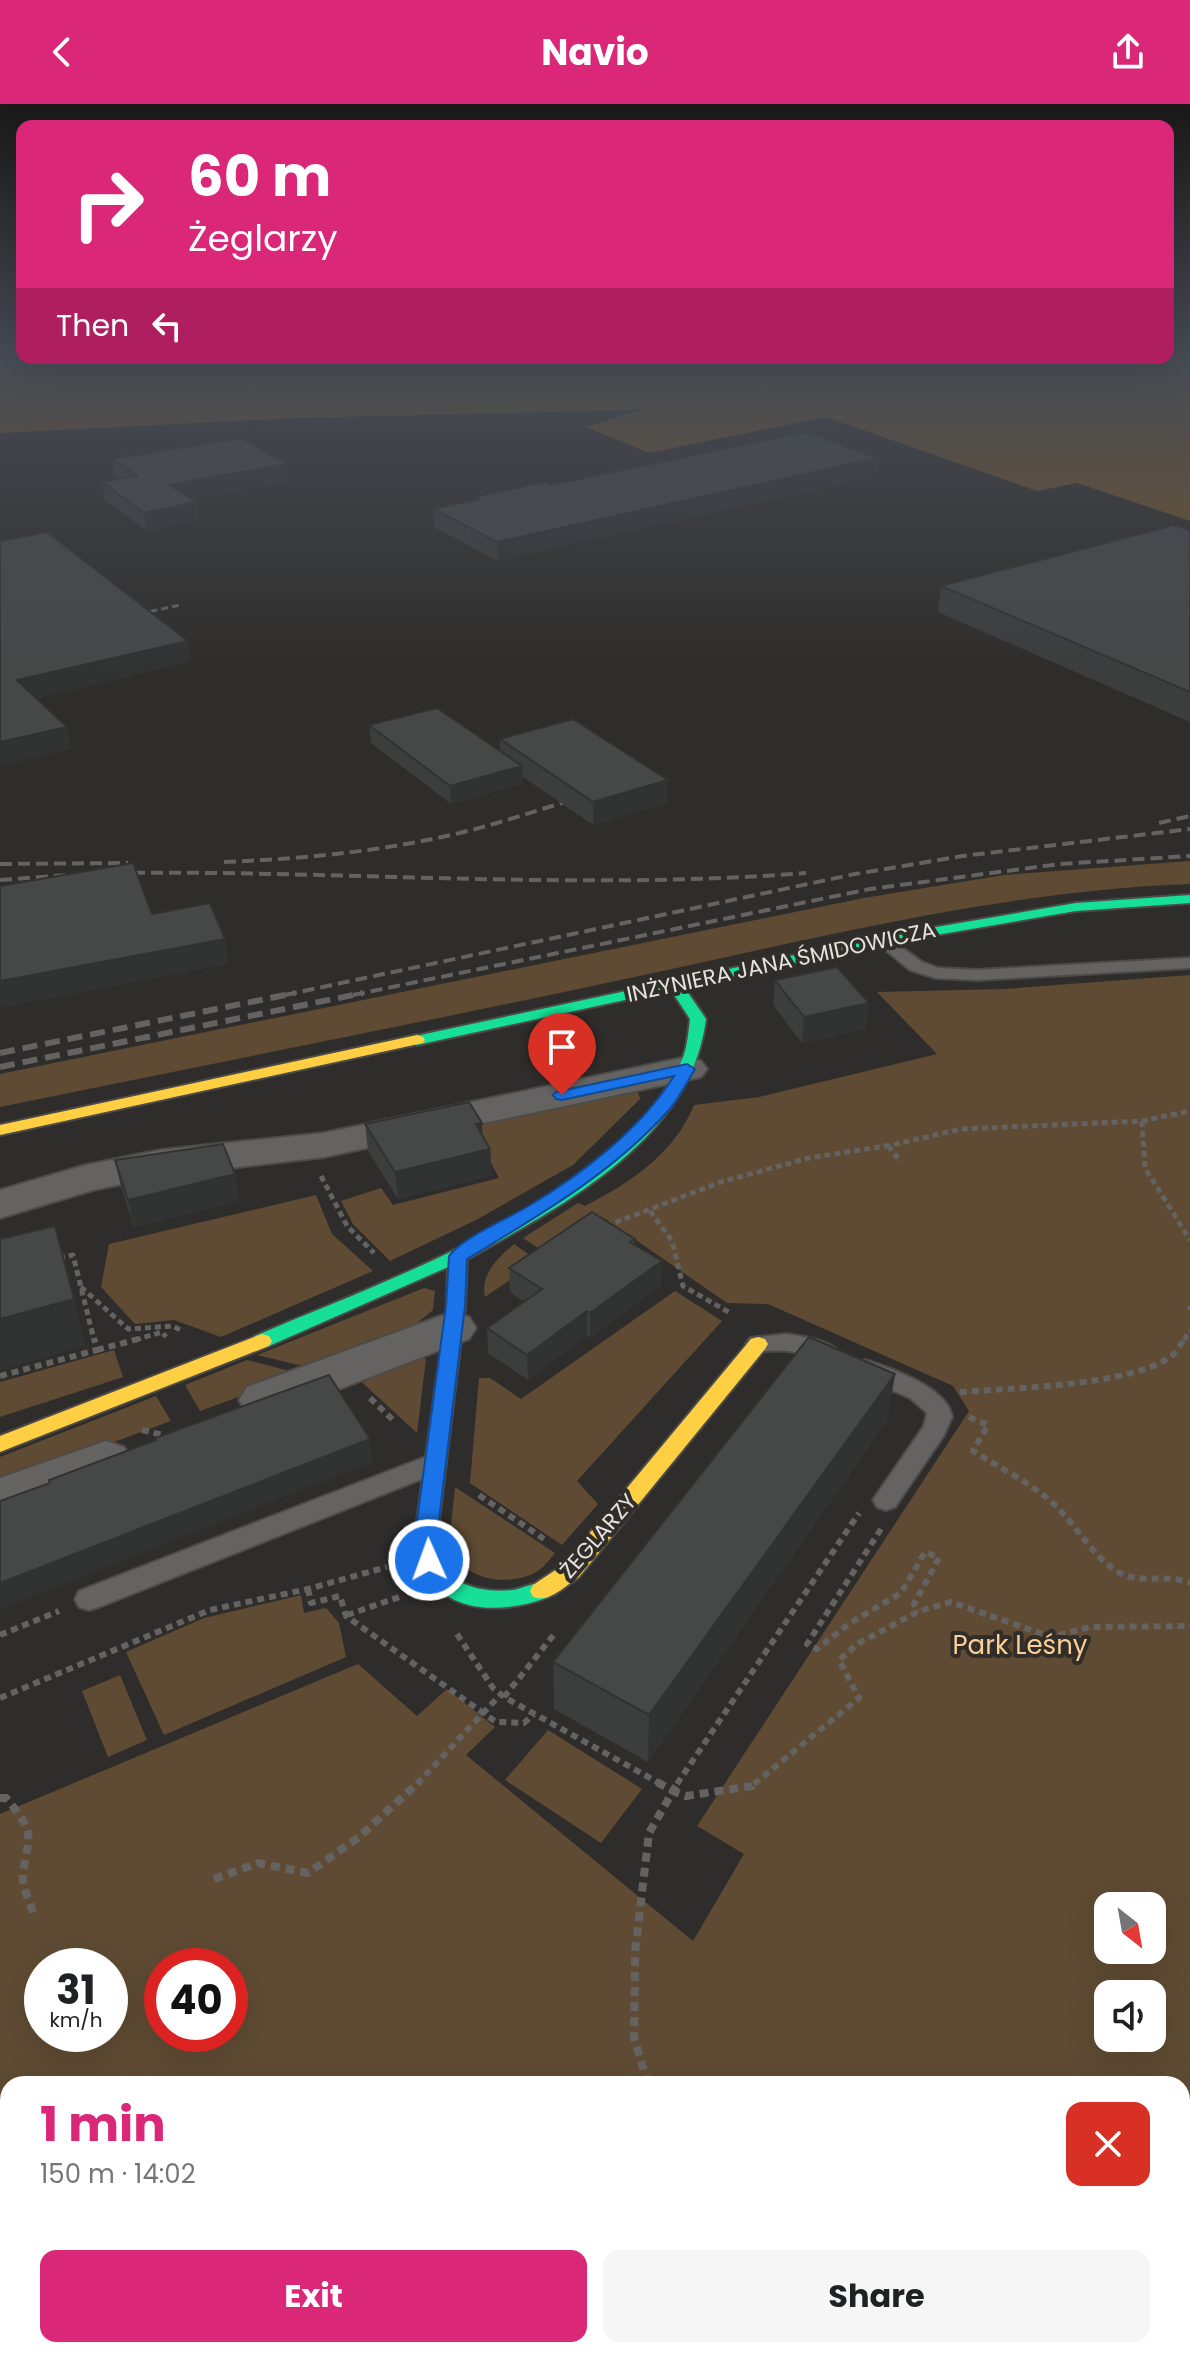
<!DOCTYPE html>
<meta charset="utf-8">
<style>
body{margin:0;font-family:Poppins,sans-serif;background:#f6f6f6;color:#202124;height:100vh;display:flex;flex-direction:column;font-size:30px;white-space:nowrap}
*{box-sizing:border-box;margin:0}
p{font-size:26px;color:#757577}
.icon{flex:none;width:44px;height:44px;fill:none;stroke:currentColor;stroke-width:2;stroke-linecap:round;stroke-linejoin:round}
.map{position:relative;flex:1;overflow:hidden}
.sheet{position:absolute;left:0px;top:1972px;width:1190px;height:282px;display:flex;flex-direction:column;background:#fff;border-radius:24px 24px 0 0;box-shadow:0 8px 32px #0002}
.sheet>*{flex:none}
.top-card{position:absolute;left:16px;top:16px;width:1158px;height:244px;border-radius:16px;box-shadow:0 8px 32px #0002;background:#db2777;color:#fff;overflow:hidden}
.needle{width:52px;rotate:149deg}
.controls{position:absolute;left:1094px;top:1788px;display:grid;gap:16px}
.controls a{display:grid;place-items:center;width:72px;height:72px;border-radius:16px;background:#fff;box-shadow:0 8px 32px #0002;font-size:40px}
.speed{position:absolute;left:24px;top:1844px;display:flex;gap:16px;font-size:40px;font-weight:700;text-align:center}
.speed>*{display:grid;place-content:center;width:104px;height:104px;border-radius:50%;background:#fff;box-shadow:0 8px 32px #0002;line-height:1}
.speed small{font-size:20px;font-weight:400}
.speed .limit{border:12px solid #d22;background:#fff;color:#111}
.pin{position:absolute;display:grid;place-items:center;width:68px;height:68px;color:#fff;margin:-82px -34px;border-radius:50% 50% 50% 0;rotate:-45deg;box-shadow:0 0 8px #0007}
.pin .icon{rotate:45deg}
.me{position:absolute;width:88px;margin:-44px;rotate:358deg;stroke-linejoin:round;filter:drop-shadow(0 0 6px #0008)}
.turn{display:flex;align-items:center;gap:28px;height:168px;padding:0 40px;font-size:36px}
.turn .icon{width:104px;height:104px;stroke-width:2.5}
.turn b{display:block;font-size:56px;line-height:68px}
.then{display:flex;align-items:center;height:76px;padding:0 40px;background:#0003;gap:16px;font-size:30px}
.round{display:grid;place-items:center;flex:none;width:84px;height:84px;border-radius:16px;background:#f6f6f6}
.overview{display:flex;align-items:center;justify-content:space-between;height:136px;padding:0 40px}
h1{font-size:48px;font-weight:700;line-height:60px;color:#db2777}
.cta{display:flex;gap:16px;margin-top:auto;padding:16px 40px}
.cta a{flex:1;height:92px;border-radius:16px;background:#db2777;color:#fff;font-size:32px;font-weight:700;line-height:92px;text-align:center}
.cta a+a{background:#f6f6f6;color:#202124}
header{display:flex;justify-content:space-between;align-items:center;height:104px;padding:0 40px;background:#db2777;color:#fff;font-size:36px;font-weight:700}
.map>svg:first-child{display:block}
</style>
<header><svg class="icon" aria-label="back" viewBox="0 0 24 24"><path d="M15 5l-7 7 7 7"/></svg>Navio<svg class="icon" aria-label="share" viewBox="0 0 24 24"><path d="M12 15V3M7 8l5-5 5 5M5 13v7h14v-7"/></svg></header>
<div class="map">
<svg width="1190" height="2253" viewBox="0 0 1190 2253">
<rect width="100%" height="100%" fill="#2f2d2b"/>
<path fill="#5f4b33" fill-rule="evenodd" d="M 1190,757 L 1190,780 C 1003,787 826,832 644,871 C 430,917 215,959 0,1003 L 0,970 L 864,794 L 1004,771 Z
M 1190,871 L 1190,2253 L 0,2253 L 0,1710 L 358,1560 L 417,1612 L 447,1585 L 495,1623 L 466,1651 L 693,1837 L 744,1750 L 697,1722 L 969,1307 L 953,1282 L 768,1200 L 727,1199 L 604,1114 L 549,1151 L 523,1134 L 578,1099 L 585,1102 C 630,1079 674,1050 694,1001 L 759,993 L 937,950 L 877,888 L 1004,885 ZM 1108,1802 L 1152,1802 L 1152,1846 L 1108,1846 ZM 42,1862 L 110,1862 L 110,1930 L 42,1930 ZM 162,1862 L 230,1862 L 230,1930 L 162,1930 ZM 1108,1890 L 1152,1890 L 1152,1934 L 1108,1934 ZM 8,1980 L 1182,1980 L 1182,2246 L 8,2246 Z
M 637,984 L 640,995 L 573,1061 L 476,1116 L 390,1157 L 353,1120 L 341,1097 L 381,1084 L 393,1101 L 499,1074 L 472,1023 Z
M 316,1091 L 332,1130 L 373,1167 L 221,1233 L 174,1216 L 135,1220 L 101,1183 L 109,1140 Z
M 514,1140 L 538,1157 L 485,1193 C 480,1170 498,1154 514,1140 Z
M 424,1184 L 435,1187 L 433,1206 L 410,1225 L 315,1265 L 257,1251 Z
M 675,1187 L 722,1217 L 577,1377 L 598,1400 L 562,1441 L 470,1379 L 479,1274 L 490,1274 L 521,1295 Z
M 114,1246 L 123,1273 L 0,1313 L 0,1278 Z
M 422,1253 L 426,1255 L 417,1329 L 353,1270 Z
M 247,1256 L 301,1270 L 200,1307 L 185,1281 Z
M 156,1292 L 171,1317 L 0,1380 L 0,1353 Z
M 455,1383 L 555,1449 C 550,1455 545,1462 538,1467 C 512,1483 463,1478 453,1445 C 448,1428 454,1401 455,1383 Z
M 301,1491 L 304,1509 L 326,1504 L 339,1519 L 346,1553 L 164,1631 L 126,1548 L 204,1514 Z
M 120,1571 L 147,1636 L 108,1653 L 82,1587 Z
M 548,1626 L 642,1685 L 601,1739 L 505,1676 Z"/>
<path fill="#75542a" d="M 0,255 L 1190,255 L 1190,417 L 1077,379 L 1037,387 L 826,313 L 649,349 L 586,323 L 640,306 L 296,314 L 0,329 Z"/>
<g fill="none" stroke-linecap="round" stroke-linejoin="round">
<g stroke="#4d4b48" stroke-width="4">
<path id="lane" d="M 884,831 L 922,858 L 938,864 L 977,866 L 1190,854 L 1190,864 L 977,876 L 936,874 L 910,866 L 878,840 L 875,836 L 878,832 Z
M 786,1230 C 802,1232 833,1237 842,1251 L 838,1257 C 822,1262 805,1249 788,1247 C 775,1245 762,1249 750,1246 L 746,1240 L 750,1234 Z
M 865,1256 C 891,1264 948,1284 952,1313 L 944,1331 L 895,1403 L 886,1406 L 877,1403 L 873,1396 L 924,1322 L 927,1309 L 910,1294 L 856,1271 L 853,1265 L 856,1259 Z
M 433,1350 L 442,1353 L 446,1360 L 442,1367 L 99,1503 L 89,1506 L 79,1503 L 75,1495 L 79,1487 Z"/>
</g>
<g stroke="#4d4b48" stroke-width="4">
<path id="street" d="M 687,953 L 701,957 L 707,965 L 701,973 L 324,1053 L 161,1072 L 93,1086 L 0,1114 L 0,1086 L 86,1061 L 161,1046 L 324,1029 Z
M 452,1208 L 469,1213 L 476,1224 L 469,1235 L 264,1314 L 247,1309 L 239,1296 L 247,1283 Z
M 106,1337 L 124,1343 L 132,1356 L 124,1369 L 0,1415 L 0,1374 Z"/>
</g>
<g stroke="#4d4b48" stroke-width="4">
<path id="fast" d="M 1190,791 L 1190,799 L 1076,807 L 884,840 L 684,883 L 706,915 C 691,1036 562,1102 467,1155 L 465,1202 L 438,1424 C 438,1434 436,1446 440,1456 C 451,1483 486,1489 512,1486 C 525,1484 536,1476 549,1481 L 552,1487 L 549,1493 C 486,1517 415,1504 416,1424 L 447,1202 L 448,1163 L 269,1242 L 255,1242 L 252,1237 L 255,1232 C 388,1175 612,1099 679,962 C 687,948 688,931 690,915 L 671,886 L 417,941 L 411,939 L 409,936 L 411,933 L 884,832 L 1076,799 Z"/>
</g>
<g stroke="#4d4b48" stroke-width="4">
<path id="slow" d="M 417,931 L 423,933 L 425,936 L 423,939 L 0,1031 L 0,1021 Z
M 262,1230 L 269,1232 L 272,1237 L 269,1242 L 0,1348 L 0,1332 Z
M 758,1233 L 765,1235 L 768,1240 L 765,1245 L 579,1473 C 565,1482 550,1499 533,1493 L 530,1487 L 533,1481 L 563,1461 L 751,1235 Z"/>
</g>
<path stroke="#646361" stroke-width="5" stroke-dasharray="6 4" stroke-linecap="butt" d="M 1142,1017 L 1145,1064 L 1190,1136
M 888,1042 L 901,1058
M 321,1072 L 347,1122 L 374,1149
M 650,1107 L 672,1137 L 683,1182 L 732,1210
M 606,1122 L 721,1078 L 809,1054 L 892,1041 L 961,1025 L 1142,1017 L 1190,1007
M 59,1154 L 73,1151 L 94,1236
M 81,1183 L 128,1225 L 173,1222 L 182,1227
M 1190,1202 L 1190,1206
M 135,1236 L 162,1228 L 166,1233
M 1184,1236 L 1190,1227"/>
<path stroke="#646361" stroke-width="6" stroke-dasharray="7 5" stroke-linecap="butt" d="M 97,1246 L 142,1234
M 0,1272 L 97,1246 L 94,1234
M 960,1288 C 1011,1284 1129,1282 1170,1253 C 1176,1249 1181,1240 1185,1234
M 370,1294 L 394,1317
M 969,1313 L 988,1321 L 973,1347 C 1002,1365 1035,1381 1059,1405 C 1079,1426 1094,1453 1118,1468 C 1139,1481 1167,1469 1190,1479
M 142,1326 L 167,1332
M 479,1391 L 544,1435
M 881,1425 L 807,1540 L 817,1545 L 850,1519 L 901,1489 L 925,1448 L 939,1454 L 914,1500 L 919,1507
M 308,1485 L 311,1499 L 340,1492 L 346,1512 L 496,1618 L 524,1619 L 534,1610
M 347,1511 L 402,1492
M 457,1530 L 493,1584 L 504,1593 L 661,1680
M 0,1531 L 59,1507
M 504,1593 L 556,1528
M 0,1594 L 210,1506 L 308,1485 L 387,1463
M 417,1680 L 501,1590
M 677,1680 L 859,1409
M 754,1680 L 859,1594 L 839,1556 L 859,1539 L 919,1507 L 951,1498 L 1051,1533 L 1090,1523 L 1190,1522"/>
<path stroke="#646361" stroke-width="8" stroke-dasharray="9 6" stroke-linecap="butt" d="M 657,1678 L 673,1687 L 679,1678
M 0,1694 L 6,1694 C 35,1729 30,1728 23,1769 C 21,1780 30,1799 34,1811
M 214,1775 L 258,1759 L 308,1769 L 359,1733 L 419,1678
M 648,1980 L 634,1934 L 635,1848 L 649,1729 L 673,1687 L 686,1692 L 752,1682 L 756,1678
M 719,2246 L 722,2253"/>
<use href="#lane" fill="#646361" fill-rule="evenodd"/>
<use href="#street" fill="#646361" fill-rule="evenodd"/>
<use href="#fast" fill="#16e098" fill-rule="evenodd"/>
<use href="#slow" fill="#ffcf43" fill-rule="evenodd"/>
<path stroke="#656361" stroke-width="3" stroke-dasharray="7 4" stroke-linecap="butt" d="M 129,512 L 180,501"/>
<path stroke="#656361" stroke-width="4" stroke-dasharray="12 6" stroke-linecap="butt" d="M 1159,719 L 1190,712
M 224,758 C 300,755 376,748 451,731 C 495,721 538,706 581,693
M 0,760 L 128,759
M 115,769 C 346,766 576,787 806,769
M 0,776 L 83,770
M 285,891 L 855,770 L 963,752 L 1190,725
M 353,891 L 870,785 L 1060,760 L 1190,752"/>
<path stroke="#656361" stroke-width="6" stroke-dasharray="15 8" stroke-linecap="butt" d="M 0,949 L 295,889
M 0,963 L 363,889"/>
</g>
<path fill="#3c3d3d" d="M 878,354 L 876,372 L 498,457 L 434,423 L 433,405 L 474,396 L 474,393 L 550,381 Z
M 112,355 L 287,360 L 289,377 L 192,395 L 200,416 L 147,427 L 105,396 L 102,378 L 118,375 L 115,373 Z
M 1190,426 L 1190,618 L 938,508 L 941,482 Z
M 369,621 L 500,647 L 500,635 L 667,699 L 593,721 L 523,673 L 523,680 L 451,700 L 371,639 Z
M 775,876 L 866,925 L 802,939 L 773,901 Z
M 365,1020 L 482,1032 L 490,1045 L 492,1071 L 398,1095 L 368,1047 Z
M 115,1056 L 235,1070 L 239,1097 L 134,1123 L 121,1083 Z
M 635,1135 L 635,1141 L 661,1181 L 590,1234 L 587,1231 L 528,1276 L 488,1249 L 487,1224 L 524,1198 L 510,1188 L 509,1164 Z
M 895,1270 L 887,1317 L 648,1658 L 554,1605 L 553,1558 Z"/>
<path fill="#313232" d="M 878,354 L 876,372 L 498,457 L 497,438 Z
M 287,360 L 289,377 L 172,399 L 169,381 Z
M 197,398 L 200,416 L 147,427 L 144,409 Z
M 188,537 L 191,558 L 22,598 L 17,576 Z
M 67,623 L 71,645 L 0,662 L 0,638 Z
M 522,662 L 523,680 L 451,700 L 450,682 Z
M 668,676 L 667,699 L 593,721 L 593,698 Z
M 225,835 L 229,860 L 0,904 L 0,877 Z
M 869,899 L 866,925 L 802,939 L 804,913 Z
M 482,1019 L 483,1046 L 476,1020 Z
M 490,1045 L 492,1071 L 398,1095 L 395,1068 Z
M 235,1070 L 239,1097 L 134,1123 L 128,1096 Z
M 662,1157 L 661,1181 L 590,1234 L 590,1209 Z
M 67,1168 L 86,1242 L 0,1266 L 0,1215 Z
M 587,1207 L 587,1231 L 528,1276 L 527,1251 Z
M 895,1270 L 887,1317 L 648,1658 L 649,1611 Z
M 370,1335 L 372,1358 L 0,1505 L 0,1479 Z"/>
<path fill="#464747" stroke="#313232" stroke-width="2" d="M 806,328 L 878,354 L 497,438 L 433,405 L 479,395 L 474,393 L 545,378 L 550,381 Z
M 241,334 L 287,360 L 169,381 L 197,398 L 144,409 L 102,378 L 137,372 L 112,355 Z
M 1174,421 L 1190,426 L 1190,588 L 941,482 Z
M 47,428 L 188,537 L 17,576 L 67,623 L 0,638 L 0,437 Z
M 437,604 L 522,662 L 450,682 L 369,621 Z
M 573,615 L 668,676 L 593,698 L 500,635 Z
M 133,759 L 152,810 L 210,799 L 225,835 L 0,877 L 0,782 Z
M 837,863 L 869,899 L 804,913 L 775,876 Z
M 469,998 L 482,1019 L 476,1020 L 490,1045 L 395,1068 L 365,1020 Z
M 223,1040 L 235,1070 L 128,1096 L 115,1056 Z
M 592,1108 L 635,1135 L 630,1138 L 662,1157 L 590,1209 L 587,1207 L 527,1251 L 487,1224 L 542,1185 L 509,1164 Z
M 55,1122 L 74,1195 L 0,1215 L 0,1135 Z
M 809,1233 L 895,1270 L 649,1611 L 553,1558 Z
M 329,1271 L 370,1335 L 0,1479 L 0,1397 L 50,1379 L 49,1376 L 156,1336 L 155,1334 Z"/>
<linearGradient id="sky" x2="0" y2="1"><stop stop-color="#1a1918"/><stop offset="0.45" stop-color="#474c55"/><stop offset="1" stop-color="#474c55" stop-opacity="0"/></linearGradient>
<rect width="1190" height="570" fill="url(#sky)"/>
<path fill="#1a73e8" stroke="#114b97" stroke-width="2" d="M 687,960 L 695,965 C 687,978 679,994 669,1006 C 613,1069 538,1112 467,1155 L 465,1202 L 438,1424 L 441,1456 L 437,1462 L 429,1465 L 421,1462 L 418,1456 L 416,1424 L 446,1202 L 449,1152 C 462,1134 507,1115 527,1103 C 581,1071 641,1025 674,972 L 562,996 L 556,995 L 553,991 L 556,988 Z"/>
<g text-anchor="middle" dominant-baseline="central" stroke-width="8" stroke-linejoin="round" paint-order="stroke">
<g font-size="22" fill="#e4e2df" stroke="#312d29">
<text transform="translate(781 858) rotate(-12)">INŻYNIERA JANA ŚMIDOWICZA</text>
<text transform="translate(598 1432) rotate(-49)">ŻEGLARZY</text>
</g>
<g font-size="26" fill="#fcce98" stroke="#312d29">
<text x="1020" y="1541">Park Leśny</text>
</g>
</g>
</svg>
<div class="controls">
<a><svg class="needle" viewBox="-14 -14 28 28"><path d="M0-13l5 13h-10z" fill="#e53935"/><path d="M0 13l5-13h-10z" fill="#757577"/></svg></a>
<a><svg class="icon" aria-label="sound" viewBox="0 0 24 24"><path d="M4 9h4l5-4v14l-5-4H4zM17 9q2 3 0 6"/></svg></a>
</div>
<div class="speed"><div>31<small>km/h</small></div><div class="limit">40</div></div>
<div class="pin" style="left:562px;top:991px;background:#d93025"><svg class="icon" aria-label="arrive" viewBox="0 0 24 24"><path d="M6 21V4h12l-3 4 3 4H6"/></svg></div>
<svg class="me" style="left:429px;top:1456px" viewBox="-20 -20 40 40"><circle r="17" fill="#1a73e8" stroke="#fff" stroke-width="3"/><path d="M0-11L8 9 0 5-8 9z" fill="#fff"/></svg>
<div class="top-card">
<div class="turn"><svg class="icon" aria-label="right" viewBox="0 0 24 24"><path d="M7 20v-9h11M14 6l5 5-5 5"/></svg><div><b>60 m</b>Żeglarzy</div></div>
<div class="then">Then<svg class="icon" aria-label="left" viewBox="0 0 24 24"><path d="M17 20v-9H6M10 6l-5 5 5 5"/></svg></div>
</div>
<section class="sheet">
<div class="overview"><div><h1>1 min</h1><p>150 m · 14:02</p></div><a class="round" style="background:#d93025;color:#fff"><svg class="icon" aria-label="close" viewBox="0 0 24 24"><path d="M6 6l12 12M18 6L6 18"/></svg></a></div>
<div class="cta"><a>Exit</a><a>Share</a></div>
</section>
</div>
